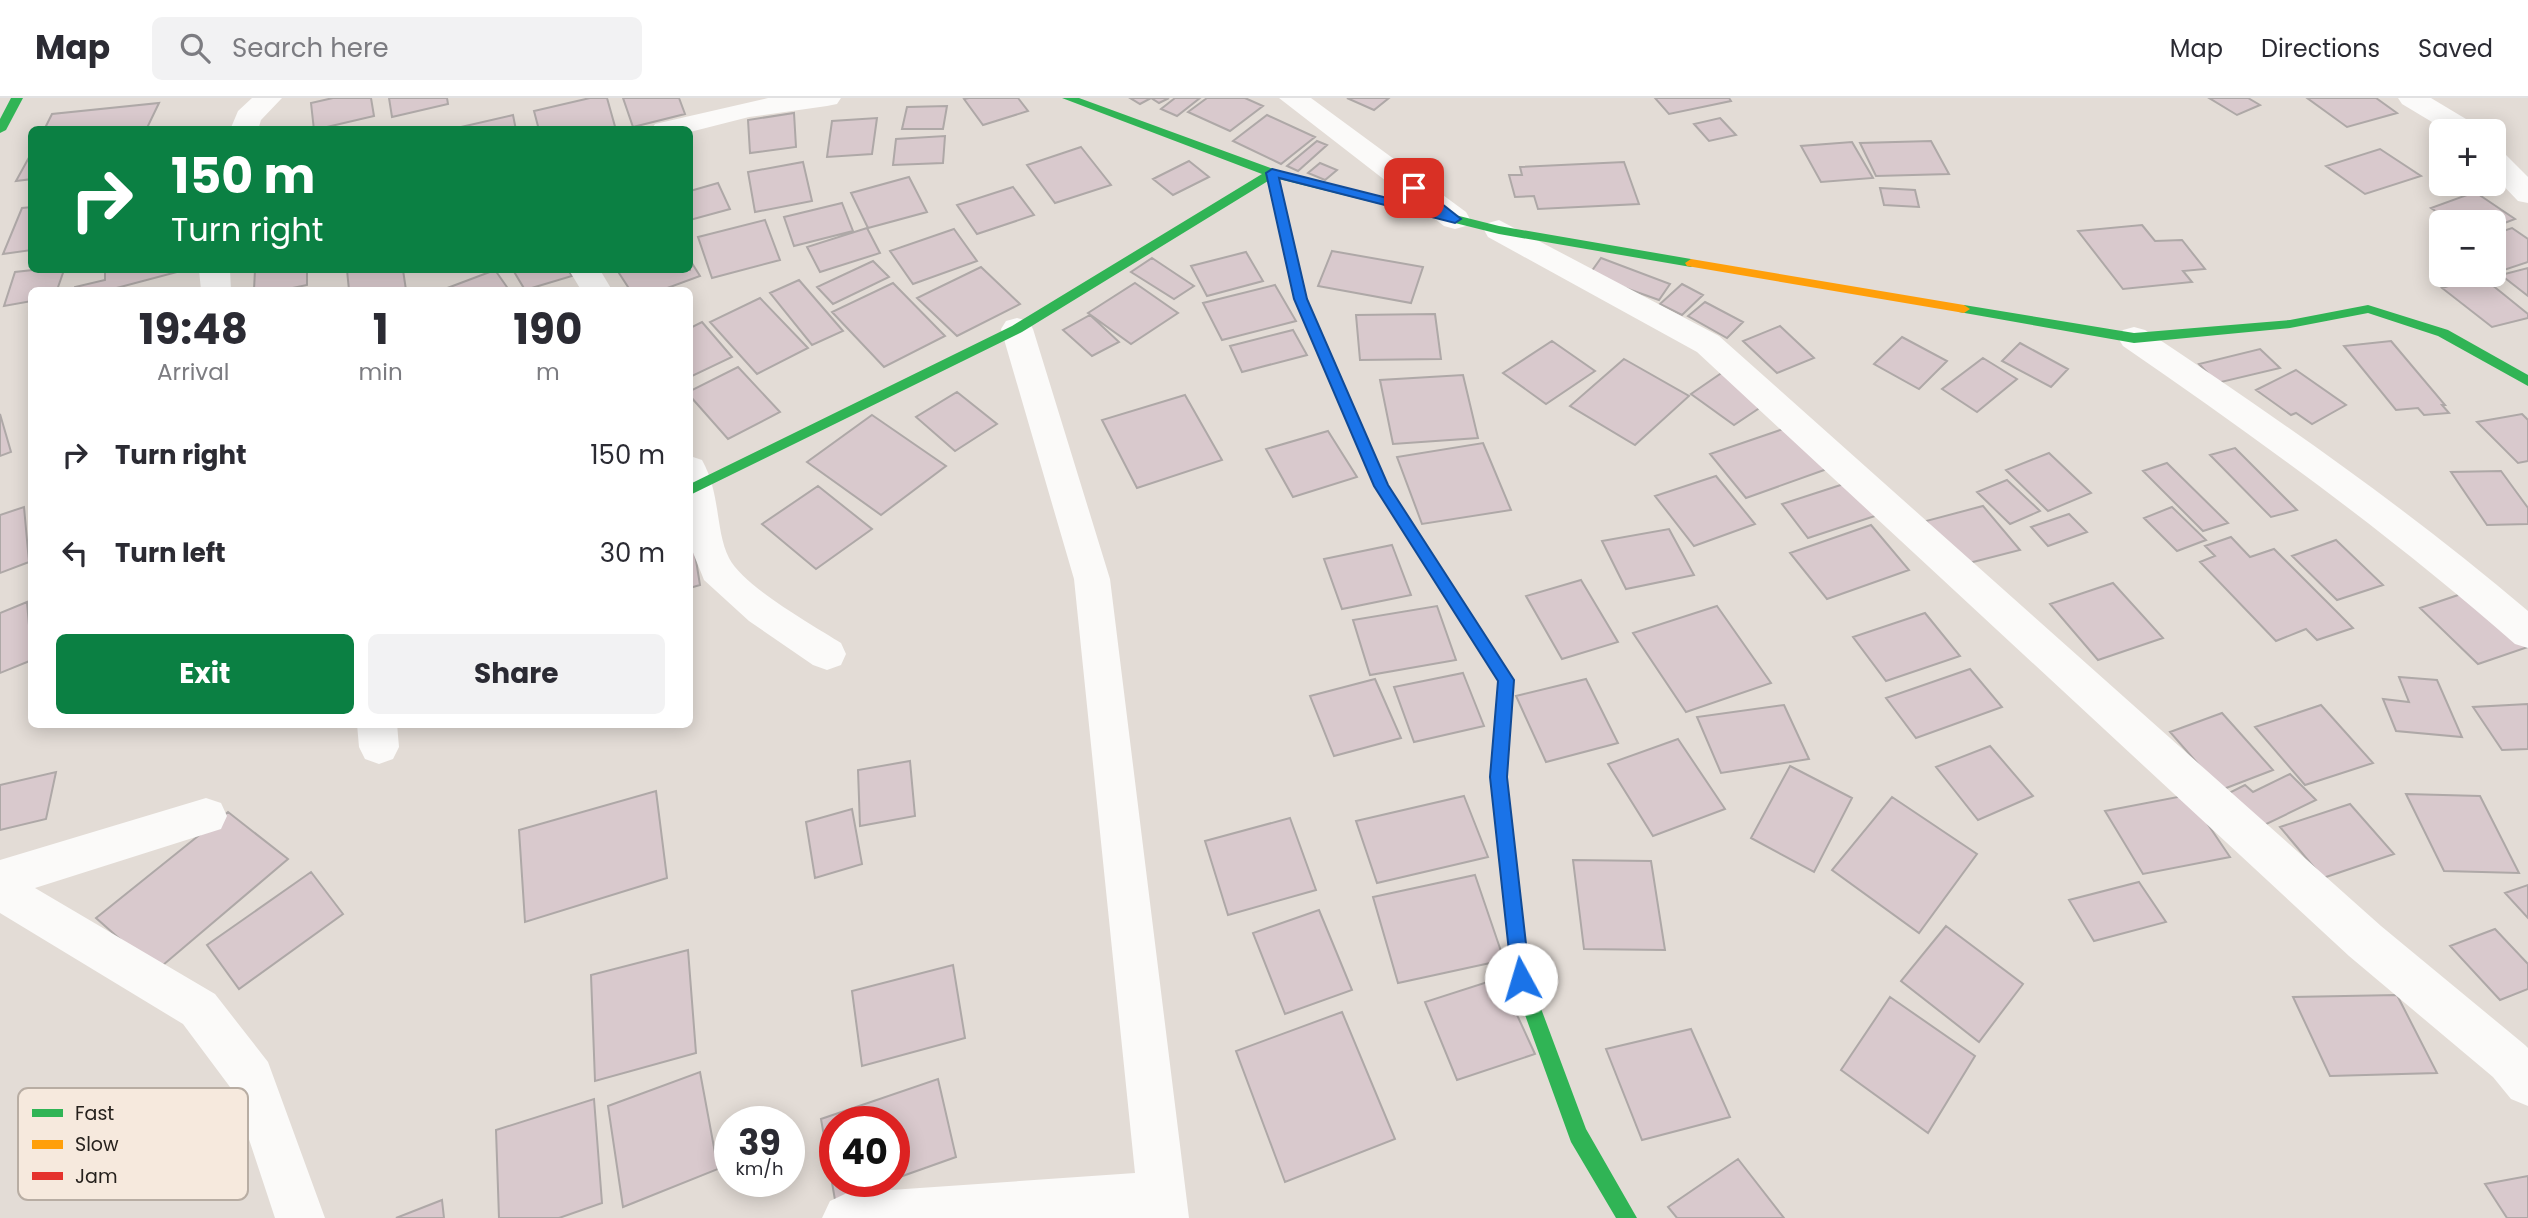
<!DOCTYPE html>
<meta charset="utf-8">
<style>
body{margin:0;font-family:Poppins,sans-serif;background:#f2f2f3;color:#2b2b33;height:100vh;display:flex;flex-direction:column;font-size:26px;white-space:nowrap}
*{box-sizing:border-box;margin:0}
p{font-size:23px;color:#7c7c81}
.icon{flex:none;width:38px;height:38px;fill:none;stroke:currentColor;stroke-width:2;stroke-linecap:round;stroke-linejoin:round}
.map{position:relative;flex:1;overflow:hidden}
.sheet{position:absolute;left:28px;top:189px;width:665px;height:441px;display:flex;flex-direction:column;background:#fff;border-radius:10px;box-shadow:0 4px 18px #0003}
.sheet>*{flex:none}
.top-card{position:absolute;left:28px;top:28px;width:665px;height:147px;border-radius:10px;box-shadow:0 4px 18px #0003;background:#0b8043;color:#fff;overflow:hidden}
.tools{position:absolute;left:2429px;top:21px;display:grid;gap:14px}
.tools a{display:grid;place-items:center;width:77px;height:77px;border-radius:10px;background:#fff;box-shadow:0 4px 18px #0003;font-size:35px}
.speed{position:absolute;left:714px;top:1008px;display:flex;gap:14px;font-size:35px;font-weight:700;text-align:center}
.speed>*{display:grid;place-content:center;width:91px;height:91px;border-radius:50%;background:#fff;box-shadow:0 4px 18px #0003;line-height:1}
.speed small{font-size:18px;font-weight:400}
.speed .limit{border:10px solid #d22;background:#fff;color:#111}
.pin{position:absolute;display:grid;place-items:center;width:60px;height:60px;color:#fff;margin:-30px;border-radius:14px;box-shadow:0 4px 10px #0006}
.me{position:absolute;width:77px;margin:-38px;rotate:354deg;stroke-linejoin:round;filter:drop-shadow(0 0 5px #0008)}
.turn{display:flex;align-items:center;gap:24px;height:147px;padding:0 28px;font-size:32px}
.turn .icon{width:91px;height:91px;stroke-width:2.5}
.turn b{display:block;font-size:49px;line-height:60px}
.eta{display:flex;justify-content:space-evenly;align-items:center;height:119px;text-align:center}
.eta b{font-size:42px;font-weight:700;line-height:49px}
.action{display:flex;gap:14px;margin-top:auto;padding:14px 28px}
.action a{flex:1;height:80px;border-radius:10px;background:#0b8043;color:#fff;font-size:28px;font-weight:700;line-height:80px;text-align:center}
.action a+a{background:#f2f2f3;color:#2b2b33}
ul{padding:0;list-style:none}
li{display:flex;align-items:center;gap:21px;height:98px;padding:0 28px}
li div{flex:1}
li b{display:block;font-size:26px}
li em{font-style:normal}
header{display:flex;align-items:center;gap:42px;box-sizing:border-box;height:98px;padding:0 35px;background:#fff;border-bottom:2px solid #e1e1e2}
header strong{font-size:33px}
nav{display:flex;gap:38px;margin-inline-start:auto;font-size:24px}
.search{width:490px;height:63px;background:#f2f2f3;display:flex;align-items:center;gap:18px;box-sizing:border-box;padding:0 24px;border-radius:10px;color:#7c7c81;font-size:26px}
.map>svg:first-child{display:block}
</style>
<header>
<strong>Map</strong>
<div class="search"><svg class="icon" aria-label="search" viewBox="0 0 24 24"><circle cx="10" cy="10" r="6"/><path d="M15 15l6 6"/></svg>Search here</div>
<nav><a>Map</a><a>Directions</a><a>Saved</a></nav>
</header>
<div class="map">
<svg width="2528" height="1120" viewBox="0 0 2528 1120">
<rect width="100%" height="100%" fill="#e3dcd6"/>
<path fill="#d9c9cd" stroke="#aea8a7" stroke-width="2" d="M 333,0 L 371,0 L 374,18 L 314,32 L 311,5 Z
M 389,0 L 447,0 L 448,6 L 392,19 Z
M 590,0 L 607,0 L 616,32 L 539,32 L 534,13 Z
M 623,0 L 679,0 L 685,16 L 633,29 Z
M 969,0 L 1018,0 L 1028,13 L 983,27 L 964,1 Z
M 1130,0 L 1169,0 L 1159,5 L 1151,0 L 1140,6 Z
M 1175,0 L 1200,0 L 1177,18 L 1161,11 Z
M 1207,0 L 1245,0 L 1263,8 L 1230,33 L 1188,14 Z
M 1347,0 L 1389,0 L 1374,12 Z
M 1655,0 L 1729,0 L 1731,3 L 1669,16 Z
M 2209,0 L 2248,0 L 2260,7 L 2237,17 Z
M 2307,0 L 2376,0 L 2397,15 L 2347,29 Z
M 159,5 L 146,32 L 44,32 L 52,16 Z
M 947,8 L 943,31 L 902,31 L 907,9 Z
M 794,15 L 796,49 L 750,55 L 748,22 Z
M 513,17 L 516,32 L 448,32 Z
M 1267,17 L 1315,39 L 1281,66 L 1233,43 Z
M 877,20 L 872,56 L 827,59 L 832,23 Z
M 1720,20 L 1736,37 L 1709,43 L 1694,26 Z
M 945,38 L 943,65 L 893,67 L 896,41 Z
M 1317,43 L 1327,47 L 1298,73 L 1287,68 Z
M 1931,43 L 1949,76 L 1876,78 L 1860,45 Z
M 1852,44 L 1873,80 L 1821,84 L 1801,48 Z
M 1081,49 L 1111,87 L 1055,105 L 1027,67 Z
M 2380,51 L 2421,78 L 2365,96 L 2326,68 Z
M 32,54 L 32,81 L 16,83 Z
M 1189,63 L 1209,79 L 1173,97 L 1153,81 Z
M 803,64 L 812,103 L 755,114 L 748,74 Z
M 1624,64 L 1639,106 L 1538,111 L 1534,98 L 1515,99 L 1509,77 L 1522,77 L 1520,69 Z
M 1320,65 L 1337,72 L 1325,82 L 1308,75 Z
M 909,79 L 927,114 L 868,130 L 851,95 Z
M 718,85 L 730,111 L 690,122 L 690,93 Z
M 1013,89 L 1034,117 L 977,136 L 957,107 Z
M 1880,90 L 1915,92 L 1919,109 L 1884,107 Z
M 2475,94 L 2515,121 L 2494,129 L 2494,124 L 2452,124 L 2431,110 Z
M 842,105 L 853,133 L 794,148 L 784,119 Z
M 32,109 L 32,152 L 3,156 L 22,110 Z
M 765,122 L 780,162 L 712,180 L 698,139 Z
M 2142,127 L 2155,143 L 2182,142 L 2205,171 L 2183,173 L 2192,184 L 2123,191 L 2078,133 Z
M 867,130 L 880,155 L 820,174 L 807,149 Z
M 2512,130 L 2528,141 L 2528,164 L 2504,172 L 2494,165 L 2494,136 Z
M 954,131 L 977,163 L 913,186 L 890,153 Z
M 1332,153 L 1423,169 L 1411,205 L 1318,188 Z
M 1246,154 L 1263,183 L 1207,198 L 1191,168 Z
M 1152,160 L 1194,188 L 1174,201 L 1131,174 Z
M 1601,160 L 1670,186 L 1659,202 L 1589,177 Z
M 690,162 L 700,178 L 662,192 L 630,192 L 617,172 L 690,172 Z
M 873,163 L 889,179 L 833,206 L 817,189 Z
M 981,169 L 1020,206 L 957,238 L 917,200 Z
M 2528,170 L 2528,198 L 2501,177 Z
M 33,172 L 64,172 L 57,192 L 32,192 L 32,203 L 4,208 L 15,174 Z
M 105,172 L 177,172 L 177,174 L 109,192 L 75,192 L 75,189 L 105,182 Z
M 255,172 L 307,172 L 307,187 L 283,192 L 254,192 Z
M 347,172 L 403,172 L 406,192 L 349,192 Z
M 495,172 L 509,192 L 442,192 Z
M 513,172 L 568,172 L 572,178 L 525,192 Z
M 2481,178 L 2528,216 L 2528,220 L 2492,229 L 2442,190 Z
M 799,182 L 843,233 L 812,247 L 770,195 Z
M 893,185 L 945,238 L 884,269 L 832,214 Z
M 1135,185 L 1178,215 L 1131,246 L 1088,215 Z
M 1682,186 L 1703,197 L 1682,217 L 1660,206 Z
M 1275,187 L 1296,223 L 1222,242 L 1203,205 Z
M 760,200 L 808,250 L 757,276 L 710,224 Z
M 1705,204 L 1743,224 L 1727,240 L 1688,218 Z
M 1435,216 L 1441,261 L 1360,262 L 1356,217 Z
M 1090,217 L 1119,244 L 1092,258 L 1063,232 Z
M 702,224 L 732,259 L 690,279 L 690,230 Z
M 1780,228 L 1814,260 L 1777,275 L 1743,243 Z
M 1293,232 L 1307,257 L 1242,274 L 1230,248 Z
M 1902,239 L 1947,263 L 1919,291 L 1874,266 Z
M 1552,243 L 1595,273 L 1546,306 L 1503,275 Z
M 2391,243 L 2445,307 L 2442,307 L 2449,315 L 2424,317 L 2418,310 L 2396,312 L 2344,248 Z
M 2020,245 L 2068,271 L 2051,289 L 2002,263 Z
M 2260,251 L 2280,270 L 2217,285 L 2199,266 Z
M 1983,260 L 2017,281 L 1977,314 L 1942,291 Z
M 1624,261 L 1689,298 L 1635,347 L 1570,308 Z
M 738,269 L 780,314 L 728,341 L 690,298 L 690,293 Z
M 2296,272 L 2346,307 L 2312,326 L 2296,315 L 2291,317 L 2256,292 Z
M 1723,274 L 1767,305 L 1734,327 L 1691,296 Z
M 1463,277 L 1478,340 L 1393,346 L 1380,282 Z
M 957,294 L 997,326 L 955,353 L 916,319 Z
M 1185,297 L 1222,362 L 1137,390 L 1102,322 Z
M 0,316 L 11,354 L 0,358 Z
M 2522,316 L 2528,322 L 2528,363 L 2518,365 L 2477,324 Z
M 872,317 L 946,368 L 881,417 L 807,364 Z
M 1789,329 L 1827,371 L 1746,400 L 1710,356 Z
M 1328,333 L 1357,379 L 1293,399 L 1266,351 Z
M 1483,345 L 1511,412 L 1422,426 L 1397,359 Z
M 2235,350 L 2297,412 L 2271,419 L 2210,357 Z
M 2049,355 L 2091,395 L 2048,413 L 2006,372 Z
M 2167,365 L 2228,425 L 2203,433 L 2143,373 Z
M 2501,373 L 2528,410 L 2528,426 L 2487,427 L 2451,374 Z
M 1716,378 L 1755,426 L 1694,448 L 1655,398 Z
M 2007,382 L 2040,413 L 2010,426 L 1977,394 Z
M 1850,384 L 1878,417 L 1808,440 L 1782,406 Z
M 818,388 L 872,431 L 816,471 L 762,426 Z
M 1983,408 L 2020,452 L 1961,467 L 1926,423 Z
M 24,409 L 29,464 L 0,475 L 0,417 Z
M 2172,409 L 2206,442 L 2177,453 L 2144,420 Z
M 2069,416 L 2087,434 L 2048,448 L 2031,429 Z
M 690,425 L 700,487 L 690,490 Z
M 1871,427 L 1909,472 L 1827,501 L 1790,455 Z
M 1669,431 L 1694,477 L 1626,491 L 1602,443 Z
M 2231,439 L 2250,459 L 2274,451 L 2353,530 L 2317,542 L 2306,531 L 2276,543 L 2200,464 L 2215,458 L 2205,448 Z
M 2336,442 L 2383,487 L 2337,502 L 2292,458 Z
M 1392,447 L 1411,497 L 1342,511 L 1324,461 Z
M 1581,482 L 1618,544 L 1562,561 L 1526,498 Z
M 2113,485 L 2163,540 L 2098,562 L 2050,506 Z
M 2470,493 L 2528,547 L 2528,549 L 2478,566 L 2420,510 Z
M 27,504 L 32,562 L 0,575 L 0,515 Z
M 1437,508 L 1456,562 L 1370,577 L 1353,522 Z
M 1717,508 L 1771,585 L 1686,614 L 1633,535 Z
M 1925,515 L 1960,558 L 1886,583 L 1853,539 Z
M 1970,571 L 2002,609 L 1916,640 L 1886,600 Z
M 1463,575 L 1484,628 L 1414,644 L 1394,589 Z
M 2399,579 L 2437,582 L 2462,639 L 2396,633 L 2383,601 L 2409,604 Z
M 1375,581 L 1401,640 L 1334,658 L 1310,598 Z
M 1586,581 L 1618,645 L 1546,664 L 1516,598 Z
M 2528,606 L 2528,651 L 2502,652 L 2473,609 Z
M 1784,607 L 1809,661 L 1721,675 L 1697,619 Z
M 2321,607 L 2373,665 L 2305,687 L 2255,629 Z
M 2222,615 L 2273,672 L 2221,692 L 2170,634 Z
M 1678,641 L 1725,711 L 1653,738 L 1608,666 Z
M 1990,648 L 2033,698 L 1978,722 L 1936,669 Z
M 910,663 L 915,718 L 860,728 L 858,672 Z
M 1790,668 L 1852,700 L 1814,774 L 1751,740 Z
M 56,674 L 46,721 L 0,732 L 0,687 Z
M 2290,676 L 2316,702 L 2258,730 L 2227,696 L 2245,687 L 2253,694 Z
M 656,693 L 667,780 L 525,824 L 519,732 Z
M 2406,696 L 2480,698 L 2519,775 L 2444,773 Z
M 2188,697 L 2230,759 L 2143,776 L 2105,713 Z
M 1464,698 L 1488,759 L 1377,785 L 1356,723 Z
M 1892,699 L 1977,756 L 1919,835 L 1832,772 Z
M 2350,706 L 2394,756 L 2323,780 L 2280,729 Z
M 852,711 L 862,766 L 815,780 L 806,724 Z
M 228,714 L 288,761 L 156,873 L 96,820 Z
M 1290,720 L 1316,792 L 1228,817 L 1205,743 Z
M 1573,762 L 1651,763 L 1665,852 L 1584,851 Z
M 311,774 L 343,816 L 239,891 L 207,847 Z
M 1475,777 L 1504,862 L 1398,885 L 1373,799 Z
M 2139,784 L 2166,824 L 2094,843 L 2069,802 Z
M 2528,787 L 2528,820 L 2505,795 Z
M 1319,812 L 1352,892 L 1285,916 L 1253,835 Z
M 1946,828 L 2023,886 L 1979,944 L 1901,883 Z
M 2495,831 L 2528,866 L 2528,891 L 2500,902 L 2450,848 Z
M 688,852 L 696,955 L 595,983 L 591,877 Z
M 953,867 L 965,940 L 862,968 L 852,893 Z
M 1500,880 L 1535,956 L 1457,982 L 1425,904 Z
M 2397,897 L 2437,975 L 2330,978 L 2293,899 Z
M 1890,899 L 1975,958 L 1928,1035 L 1841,972 Z
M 1342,914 L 1395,1041 L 1285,1084 L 1236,953 Z
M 1691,931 L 1730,1019 L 1642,1042 L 1606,951 Z
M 700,974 L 718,1071 L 623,1109 L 608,1008 Z
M 938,981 L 956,1059 L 894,1081 L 894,1024 L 835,1024 L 835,1083 L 887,1083 L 835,1102 L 821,1021 Z
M 594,1001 L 602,1105 L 559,1120 L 499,1120 L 496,1032 Z
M 1738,1061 L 1784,1120 L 1677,1120 L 1668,1109 Z
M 2528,1078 L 2528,1120 L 2507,1120 L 2485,1086 Z
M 442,1102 L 444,1120 L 396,1120 Z"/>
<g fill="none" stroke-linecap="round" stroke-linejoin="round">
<path fill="#fbfaf9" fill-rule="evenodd" d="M 252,0 L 282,0 L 261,22 L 258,32 L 230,32 L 238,13 Z
M 768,0 L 841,0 L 837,6 L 827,8 L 749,19 L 690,34 L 690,32 L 651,32 L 655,26 Z
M 1279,0 L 1311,0 L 1466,114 L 1470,121 L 1466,128 L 1455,131 L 1444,128 Z
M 2398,0 L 2431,0 L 2476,27 L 2480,33 L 2447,33 L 2402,6 Z
M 2494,52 L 2504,55 L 2528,79 L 2528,105 L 2518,103 L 2494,78 Z
M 1499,122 L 1719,238 L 2381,828 L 2525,947 L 2528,950 L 2528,1008 L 2511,1001 L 2493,979 L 2349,858 L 1697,254 L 1488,139 L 1484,132 L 1488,125 Z
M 199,172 L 230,172 L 231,192 L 201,192 Z
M 569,172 L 600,172 L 612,192 L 581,192 Z
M 1017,220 L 1028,223 L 1033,231 L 1110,481 L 1189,1120 L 822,1120 L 830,1103 L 847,1095 L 1135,1075 L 1074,481 L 1001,231 L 1006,223 Z
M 2134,229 L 2145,232 C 2277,320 2407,410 2528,513 L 2528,550 L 2515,546 C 2391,437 2258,341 2123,248 L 2118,240 L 2123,232 Z
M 690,358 L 702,362 C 721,396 715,432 729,460 C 744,489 813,527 841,545 L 846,556 L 841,567 L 827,572 L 813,567 L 749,523 L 704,482 L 690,447 Z
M 357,626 L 397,626 L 399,649 L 393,661 L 379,666 L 365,661 L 359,649 Z
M 206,700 L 221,705 L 227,718 L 221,731 L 35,790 L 215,896 L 268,964 L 325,1120 L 275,1120 L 233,993 L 183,926 L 0,815 L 0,762 Z"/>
<path fill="#30b455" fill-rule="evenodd" d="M 11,0 L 23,0 L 6,32 L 0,35 L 0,21 Z
M 1062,0 L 1079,0 L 1276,72 L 1499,128 L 1691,161 L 1697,165 L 1691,169 L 1499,136 L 1279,81 L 1307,201 L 1340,276 L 1333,281 L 1326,276 L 1295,201 L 1268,83 L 1022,234 L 690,397 L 690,386 L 1012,228 L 1262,76 Z
M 1964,207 L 2134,235 L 2290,222 L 2368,207 L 2448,232 L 2528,277 L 2528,288 L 2438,238 L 2368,215 L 2290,230 L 2134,245 L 1959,214 L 1959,208 Z
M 1510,775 L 1516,777 L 1519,783 L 1530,881 L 1586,1031 L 1637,1120 L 1616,1120 L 1571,1044 L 1512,881 L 1501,783 L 1504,777 Z"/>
<path fill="#ff9f0a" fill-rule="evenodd" d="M 1691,161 L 1964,207 L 1970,211 L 1964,215 L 1687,168 L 1685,165 Z
M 1452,492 L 1457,494 L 1514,582 L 1507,679 L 1519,783 L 1516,789 L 1510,791 L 1504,789 L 1501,783 L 1491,679 L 1498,583 L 1444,498 Z"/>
<path fill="#e5322d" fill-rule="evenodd" d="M 1333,271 L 1340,276 L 1387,386 L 1457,494 L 1460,498 L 1457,502 L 1447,502 L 1374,388 L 1326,276 Z"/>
</g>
<path fill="#1a73e8" stroke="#114b97" stroke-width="2" d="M 1272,71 L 1435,112 L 1408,90 L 1418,87 L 1461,121 L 1455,125 L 1279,80 L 1307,201 L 1388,387 L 1514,582 L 1507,679 L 1530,881 L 1527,887 L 1521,889 L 1514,887 L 1512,881 L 1490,679 L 1498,583 L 1374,388 L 1294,201 L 1266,75 Z"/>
<rect x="18" y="990" width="230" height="112" rx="10" fill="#f6e9dd" stroke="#b8ada3" stroke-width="2"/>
<rect x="32" y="1011" width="31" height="8" fill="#30b455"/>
<rect x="32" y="1042" width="31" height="9" fill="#ff9f0a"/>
<rect x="32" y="1074" width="31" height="8" fill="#e5322d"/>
<g font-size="19" fill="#26211d">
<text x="75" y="1022">Fast</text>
<text x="75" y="1053">Slow</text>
<text x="75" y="1085">Jam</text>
</g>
</svg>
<div class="tools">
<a>+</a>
<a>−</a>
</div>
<div class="speed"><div>39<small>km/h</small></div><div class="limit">40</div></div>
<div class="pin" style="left:1414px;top:90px;background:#d93025"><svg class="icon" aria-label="arrive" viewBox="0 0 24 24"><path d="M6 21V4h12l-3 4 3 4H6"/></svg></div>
<svg class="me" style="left:1521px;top:881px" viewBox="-20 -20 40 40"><circle r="19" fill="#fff"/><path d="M0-13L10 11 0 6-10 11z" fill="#1a73e8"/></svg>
<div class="top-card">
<div class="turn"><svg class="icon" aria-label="right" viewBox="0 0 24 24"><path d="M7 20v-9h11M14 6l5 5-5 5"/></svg><div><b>150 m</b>Turn right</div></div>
</div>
<section class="sheet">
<div class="eta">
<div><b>19:48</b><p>Arrival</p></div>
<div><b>1</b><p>min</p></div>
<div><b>190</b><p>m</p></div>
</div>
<ul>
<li><svg class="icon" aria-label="right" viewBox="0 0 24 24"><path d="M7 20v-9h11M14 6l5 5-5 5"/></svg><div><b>Turn right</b></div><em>150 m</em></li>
<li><svg class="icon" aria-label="left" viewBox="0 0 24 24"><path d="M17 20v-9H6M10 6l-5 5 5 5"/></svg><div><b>Turn left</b></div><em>30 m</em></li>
</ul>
<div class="action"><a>Exit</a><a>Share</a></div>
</section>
</div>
